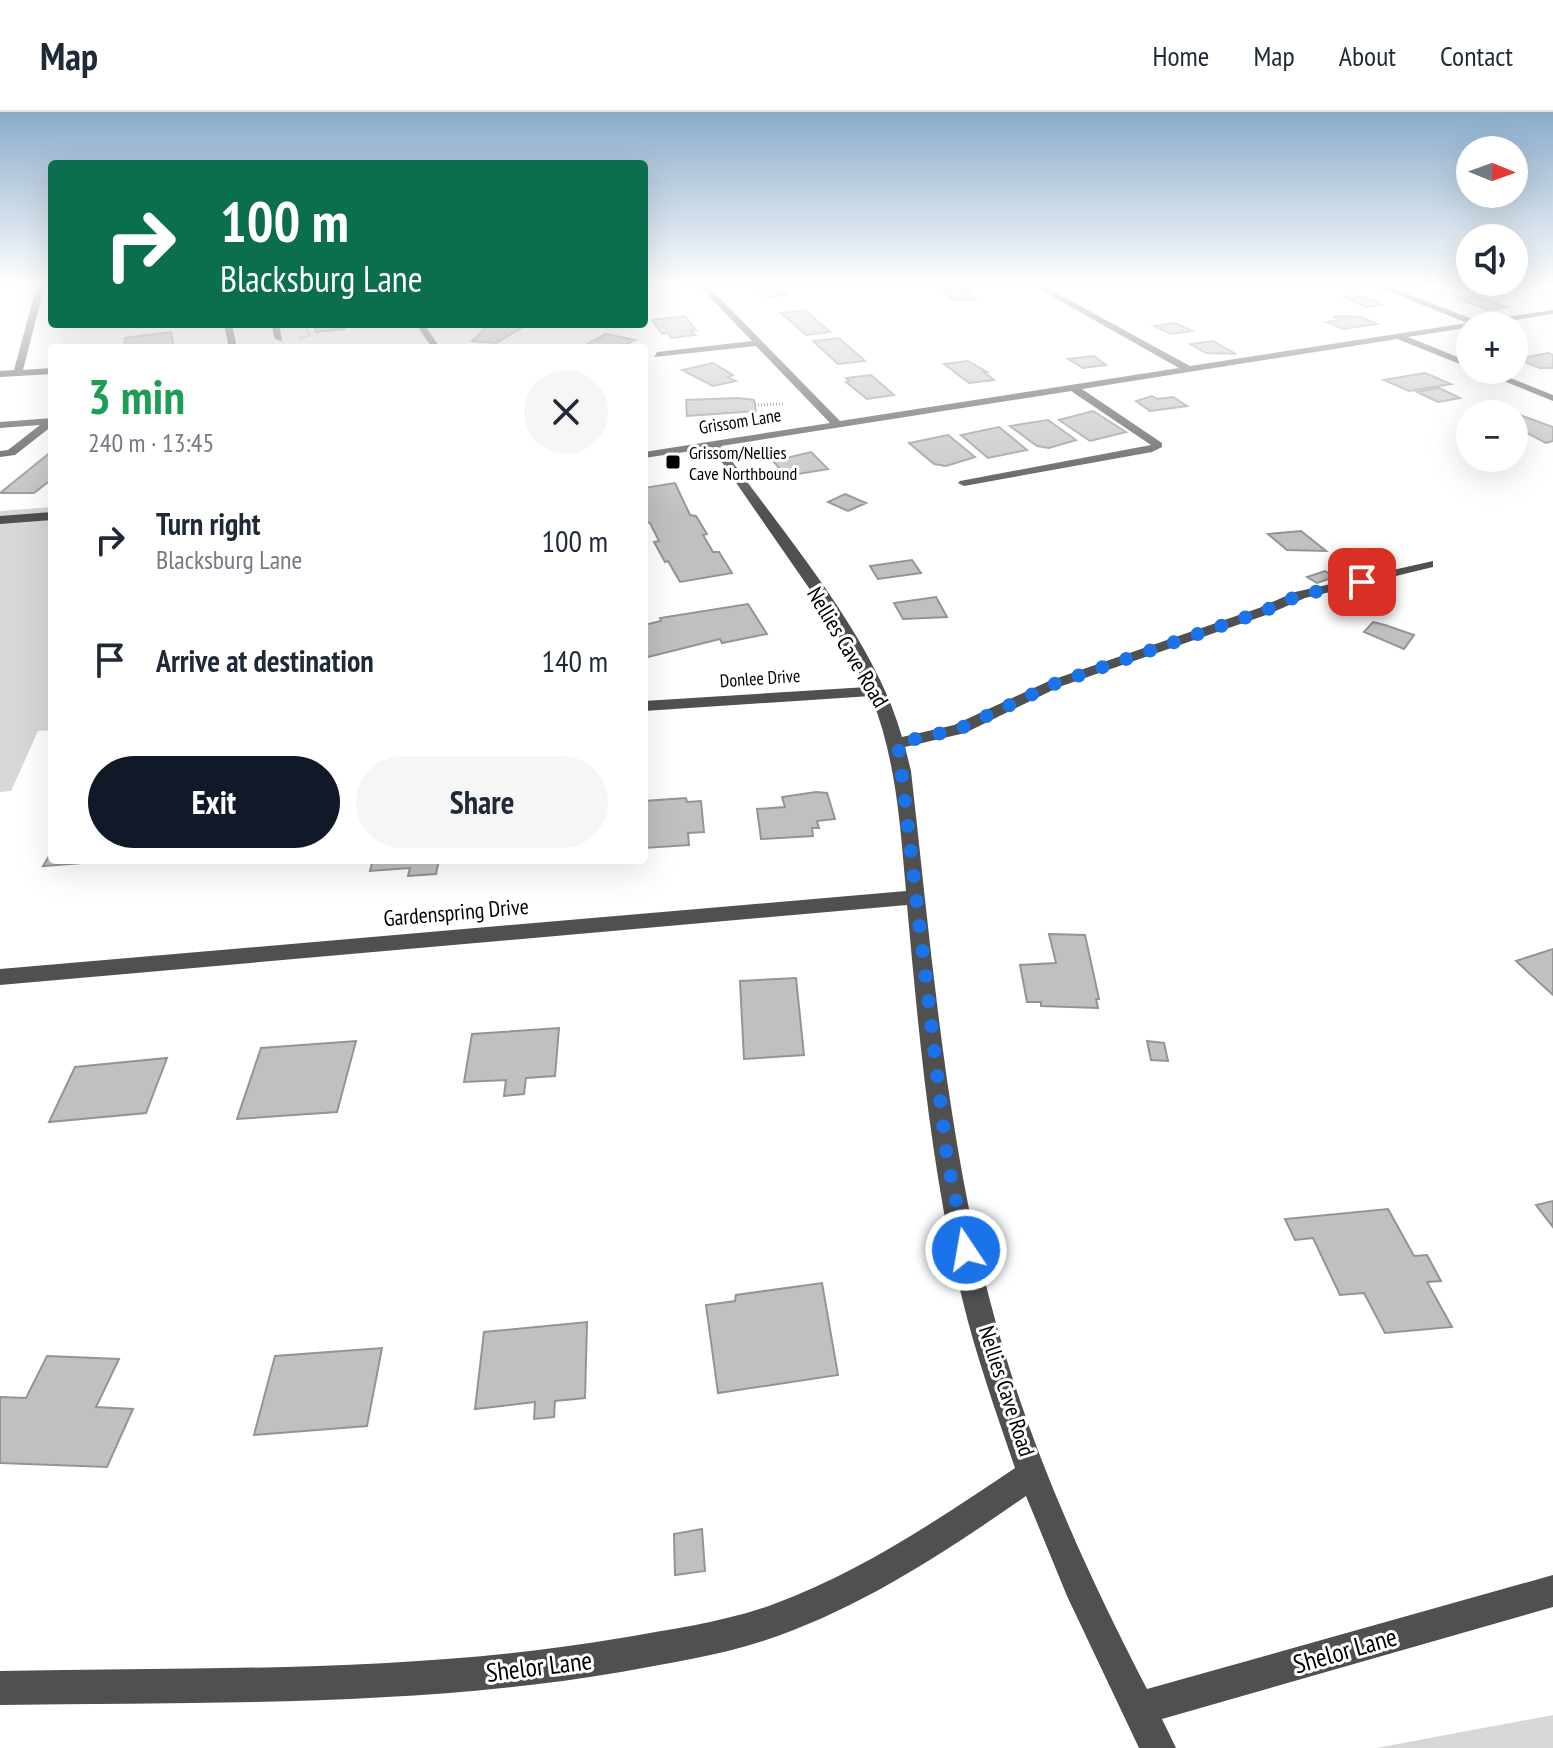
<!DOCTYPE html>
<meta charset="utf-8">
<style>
body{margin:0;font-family:"PT Sans Narrow",sans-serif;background:#f6f6f7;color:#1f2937;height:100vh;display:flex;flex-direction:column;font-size:30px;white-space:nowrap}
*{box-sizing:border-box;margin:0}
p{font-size:26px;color:#747a83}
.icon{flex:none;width:44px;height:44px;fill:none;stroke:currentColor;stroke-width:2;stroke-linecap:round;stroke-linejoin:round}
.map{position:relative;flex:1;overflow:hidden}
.drawer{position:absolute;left:48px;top:232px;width:600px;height:520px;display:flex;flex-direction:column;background:#fff;border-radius:8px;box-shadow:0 8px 32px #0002}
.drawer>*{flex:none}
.top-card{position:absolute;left:48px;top:48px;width:600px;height:168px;border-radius:8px;box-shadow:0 8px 32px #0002;background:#0b6e4f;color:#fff;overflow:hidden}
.needle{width:52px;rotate:91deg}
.tools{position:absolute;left:1456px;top:24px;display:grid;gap:16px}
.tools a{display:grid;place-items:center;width:72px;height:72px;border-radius:50%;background:#fff;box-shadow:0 8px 32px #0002;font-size:40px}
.pin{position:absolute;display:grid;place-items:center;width:68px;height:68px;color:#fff;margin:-34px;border-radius:16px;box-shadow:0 4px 12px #0006}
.me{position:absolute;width:88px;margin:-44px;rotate:348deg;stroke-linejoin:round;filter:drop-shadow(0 0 6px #0008)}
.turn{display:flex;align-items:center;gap:28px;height:168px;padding:0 40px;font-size:36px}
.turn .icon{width:104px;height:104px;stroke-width:2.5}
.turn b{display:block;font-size:56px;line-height:68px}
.round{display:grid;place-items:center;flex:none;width:84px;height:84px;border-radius:42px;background:#f6f6f7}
.headline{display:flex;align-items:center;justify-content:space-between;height:136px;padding:0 40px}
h1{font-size:48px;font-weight:800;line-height:60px;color:#1e9e55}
.primary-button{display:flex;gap:16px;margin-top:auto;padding:16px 40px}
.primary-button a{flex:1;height:92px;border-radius:48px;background:#111827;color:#fff;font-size:32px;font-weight:800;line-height:92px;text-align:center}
.primary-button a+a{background:#f6f6f7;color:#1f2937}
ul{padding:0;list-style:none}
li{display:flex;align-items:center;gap:24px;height:120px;padding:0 40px}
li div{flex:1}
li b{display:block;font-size:30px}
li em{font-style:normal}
header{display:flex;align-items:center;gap:48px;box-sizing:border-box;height:112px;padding:0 40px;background:#fff;border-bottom:2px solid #e0e1e3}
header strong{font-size:38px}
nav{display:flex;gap:44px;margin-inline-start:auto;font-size:28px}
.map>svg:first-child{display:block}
</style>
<header>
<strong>Map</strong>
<nav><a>Home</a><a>Map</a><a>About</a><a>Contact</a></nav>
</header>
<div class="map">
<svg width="1553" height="1636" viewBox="0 0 1553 1636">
<rect width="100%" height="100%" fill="#fff"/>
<path fill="#d7d7d7" d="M 52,395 L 52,618 L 38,619 L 11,679 L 0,680 L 0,399 Z
M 1553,1603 L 1553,1636 L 1376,1636 Z"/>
<path fill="#c0c0c0" stroke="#949494" stroke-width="2" d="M 749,173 L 778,173 L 788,183 L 768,185 Z
M 963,175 L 970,179 L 963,179 L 977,187 L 956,189 L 939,177 Z
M 1357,184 L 1374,188 L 1371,189 L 1381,193 L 1366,195 L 1343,185 Z
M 1475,184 L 1506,195 L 1488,198 L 1457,186 Z
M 805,198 L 830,220 L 806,223 L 781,201 Z
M 685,204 L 696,218 L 691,218 L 695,223 L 671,226 L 668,221 L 662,222 L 652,208 Z
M 1344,204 L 1361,205 L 1377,212 L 1343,217 L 1327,210 L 1341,208 L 1333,205 Z
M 1175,211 L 1192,219 L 1171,222 L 1154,214 Z
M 313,212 L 343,212 L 345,217 L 316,220 Z
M 490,212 L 493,212 L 523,215 L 496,231 L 472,229 Z
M 171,220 L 174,236 L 124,236 L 125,226 Z
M 606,222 L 635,228 L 618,236 L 580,236 Z
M 839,226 L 865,249 L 838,252 L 813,229 Z
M 1213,229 L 1236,242 L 1206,241 L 1190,232 Z
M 1548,241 L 1553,243 L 1553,256 L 1540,256 L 1517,247 Z
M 1094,244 L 1106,253 L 1083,256 L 1068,247 Z
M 968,249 L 987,260 L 984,260 L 994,268 L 969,271 L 944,252 Z
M 713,251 L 733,263 L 728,265 L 736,269 L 713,274 L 682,258 Z
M 1425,261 L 1451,272 L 1409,279 L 1384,268 Z
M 871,263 L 894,283 L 867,287 L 846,270 L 849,269 L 846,266 Z
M 1439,276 L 1460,286 L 1438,290 L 1417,280 Z
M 1152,284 L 1157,287 L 1173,285 L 1187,294 L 1150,299 L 1136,289 Z
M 738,286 L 754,288 L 756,299 L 687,304 L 686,288 Z
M 1093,299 L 1126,320 L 1090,329 L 1059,308 Z
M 1520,303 L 1553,315 L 1553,329 L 1546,331 L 1514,314 L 1514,304 Z
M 1048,308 L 1076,328 L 1049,336 L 1037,334 L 1010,314 Z
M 999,315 L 1027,338 L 988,346 L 961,323 Z
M 948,323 L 975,345 L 946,354 L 934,352 L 909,331 Z
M 52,339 L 52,367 L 34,381 L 0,381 Z
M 811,340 L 828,357 L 786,364 L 773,349 Z
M 675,371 L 690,403 L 696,404 L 707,422 L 703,423 L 713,440 L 719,440 L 732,461 L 680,470 L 668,449 L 665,450 L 654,430 L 659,429 L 650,411 L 644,409 L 644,376 Z
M 845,382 L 866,391 L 848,399 L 828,390 Z
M 1301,419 L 1326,439 L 1287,438 L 1268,422 Z
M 912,448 L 921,461 L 878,467 L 870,454 Z
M 1325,459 L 1335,465 L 1317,471 L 1307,465 Z
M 936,485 L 947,505 L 903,507 L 894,491 Z
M 748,492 L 767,522 L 722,531 L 720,527 L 644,546 L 644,513 L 661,509 L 660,506 Z
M 1373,510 L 1385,513 L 1414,523 L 1404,537 L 1364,520 Z
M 816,680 L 827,681 L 835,707 L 817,709 L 819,716 L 812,716 L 813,724 L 761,727 L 757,697 L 785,695 L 782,685 Z
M 686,686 L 687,690 L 701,689 L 704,720 L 688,721 L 689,733 L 644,736 L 644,689 Z
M 52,739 L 52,748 L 121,748 L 43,754 Z
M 373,748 L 439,748 L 436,762 L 408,764 L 410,756 L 370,759 Z
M 1049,822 L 1085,823 L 1099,887 L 1096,887 L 1098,896 L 1041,894 L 1041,890 L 1027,890 L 1020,853 L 1056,851 Z
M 1553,837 L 1553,883 L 1516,849 Z
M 796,866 L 804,943 L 744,947 L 740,869 Z
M 559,916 L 555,964 L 526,966 L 524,982 L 504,984 L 506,968 L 464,970 L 472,922 Z
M 356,929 L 337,1000 L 237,1007 L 261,936 Z
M 1147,929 L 1164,931 L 1168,949 L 1151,948 Z
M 167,946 L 146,1001 L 49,1010 L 75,955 Z
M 1553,1089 L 1553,1115 L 1536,1093 Z
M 1388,1097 L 1414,1144 L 1427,1143 L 1441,1169 L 1427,1170 L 1452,1215 L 1385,1221 L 1364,1181 L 1340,1183 L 1313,1126 L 1295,1128 L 1285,1107 Z
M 822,1171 L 838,1263 L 718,1281 L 706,1193 L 735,1189 L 736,1183 Z
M 587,1210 L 585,1286 L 555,1289 L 554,1305 L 534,1307 L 535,1290 L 475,1297 L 484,1220 Z
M 382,1236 L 367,1314 L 254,1323 L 275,1244 Z
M 47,1244 L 119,1247 L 96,1295 L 133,1297 L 107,1355 L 0,1351 L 0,1285 L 26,1286 Z
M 702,1417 L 705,1459 L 675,1463 L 674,1422 Z"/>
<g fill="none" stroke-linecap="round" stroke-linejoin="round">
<path stroke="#727272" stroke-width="2" stroke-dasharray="1 2" stroke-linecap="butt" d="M 299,226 L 309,224 L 305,212"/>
<path stroke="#727272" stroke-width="3" stroke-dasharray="1 2" stroke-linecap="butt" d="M 755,293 L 784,292"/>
<path fill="#505050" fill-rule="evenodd" d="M 41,173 L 49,173 L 43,180 L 23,258 L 52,256 L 52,262 L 0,265 L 0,259 L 14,258 L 35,180 Z
M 698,173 L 707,173 L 840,309 L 1179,256 L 1032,173 L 1042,173 L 1190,254 L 1467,211 L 1373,173 L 1385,173 L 1477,209 L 1553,198 L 1553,202 L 1408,225 L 1470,250 L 1470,256 L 1397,227 L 1082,277 L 1162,331 L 1162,335 L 1152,340 L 964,374 L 958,371 L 960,369 L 1151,333 L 1071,279 L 721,334 C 782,420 875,526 902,625 L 954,613 L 1049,569 L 1259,496 L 1295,480 L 1433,449 L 1433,455 L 1305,486 L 1269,502 L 1059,575 L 965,621 L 905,635 L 911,659 C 931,835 945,1013 989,1185 C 1024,1322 1082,1452 1147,1577 L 1553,1463 L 1553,1495 L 1162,1607 L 1176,1636 L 1139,1636 L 1067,1484 L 1026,1384 C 944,1441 858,1498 763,1529 C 717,1544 668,1551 621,1560 C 416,1595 207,1590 0,1593 L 0,1559 C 207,1555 416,1561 621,1526 C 672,1517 725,1510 774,1492 C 861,1460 939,1407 1015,1356 C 996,1300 976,1244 962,1186 C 931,1058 919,925 907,793 L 0,873 L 0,857 L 906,779 C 900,711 896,647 871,584 L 644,599 L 644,589 L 867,575 L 818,489 L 712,336 L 644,346 L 644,340 L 830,311 L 756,234 L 654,245 L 657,240 L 752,229 Z
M 224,212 L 232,212 L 237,236 L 229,236 Z
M 271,212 L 279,212 L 282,229 L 275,227 Z
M 416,212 L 424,212 L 440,236 L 432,236 Z
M 1477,258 L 1490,258 L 1553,283 L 1553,289 Z
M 52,306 L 52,314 L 15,343 L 0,345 L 0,339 L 8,338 L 40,313 L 0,316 L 0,310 Z
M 52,400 L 52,408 L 0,412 L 0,404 Z"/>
</g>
<linearGradient id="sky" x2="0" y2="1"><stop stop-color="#8aabca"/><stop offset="0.43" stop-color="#fff"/><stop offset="1" stop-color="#fff" stop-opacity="0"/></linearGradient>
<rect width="1553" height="402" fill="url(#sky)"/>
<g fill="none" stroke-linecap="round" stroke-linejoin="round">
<path stroke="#1a73e8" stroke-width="14" stroke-dasharray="0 25.2" d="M 966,1138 L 947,1046 L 898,631 L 959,617 L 1054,572 L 1264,499 L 1300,483 L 1362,470"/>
</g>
<rect fill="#000" stroke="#fff" stroke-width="3" x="665" y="342" width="16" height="16" rx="4"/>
<g text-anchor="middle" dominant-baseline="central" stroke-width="6" stroke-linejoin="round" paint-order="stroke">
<g font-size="18" fill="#000" stroke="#fff">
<text transform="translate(740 309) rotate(-9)">Grissom Lane</text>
<text transform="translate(760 566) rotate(-4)">Donlee Drive</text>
</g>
<g font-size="18" fill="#000" stroke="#fff" text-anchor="start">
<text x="689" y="340">Grissom/Nellies<tspan x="689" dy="21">Cave Northbound</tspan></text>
</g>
<g font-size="22" fill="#000" stroke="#fff">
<text transform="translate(848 535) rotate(59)">Nellies Cave Road</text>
<text transform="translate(456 800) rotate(-5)">Gardenspring Drive</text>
<text transform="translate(1007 1279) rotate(72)">Nellies Cave Road</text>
</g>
<g font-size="26" fill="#000" stroke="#fff">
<text transform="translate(1345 1538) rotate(-16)">Shelor Lane</text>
<text transform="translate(539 1554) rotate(-7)">Shelor Lane</text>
</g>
</g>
</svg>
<div class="tools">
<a><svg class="needle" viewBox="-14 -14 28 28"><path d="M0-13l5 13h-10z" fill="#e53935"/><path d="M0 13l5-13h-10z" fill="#747a83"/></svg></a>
<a><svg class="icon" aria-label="sound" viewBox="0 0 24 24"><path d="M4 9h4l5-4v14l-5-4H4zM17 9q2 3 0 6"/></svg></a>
<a>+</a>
<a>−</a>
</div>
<div class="pin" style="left:1362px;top:470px;background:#d93025"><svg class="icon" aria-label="arrive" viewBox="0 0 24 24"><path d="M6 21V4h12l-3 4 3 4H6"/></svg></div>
<svg class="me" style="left:966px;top:1138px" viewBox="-20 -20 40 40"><circle r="17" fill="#1a73e8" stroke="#fff" stroke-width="3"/><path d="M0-11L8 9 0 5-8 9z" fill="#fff"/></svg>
<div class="top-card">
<div class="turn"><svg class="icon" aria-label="right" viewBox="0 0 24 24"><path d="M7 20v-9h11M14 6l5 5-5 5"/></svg><div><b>100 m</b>Blacksburg Lane</div></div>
</div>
<section class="drawer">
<div class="headline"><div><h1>3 min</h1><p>240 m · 13:45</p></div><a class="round"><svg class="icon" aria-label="close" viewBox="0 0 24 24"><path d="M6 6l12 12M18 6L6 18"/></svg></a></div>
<ul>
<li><svg class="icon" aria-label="right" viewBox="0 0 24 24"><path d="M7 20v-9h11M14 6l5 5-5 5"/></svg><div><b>Turn right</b><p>Blacksburg Lane</p></div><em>100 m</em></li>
<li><svg class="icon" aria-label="arrive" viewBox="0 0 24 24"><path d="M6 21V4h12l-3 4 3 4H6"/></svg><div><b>Arrive at destination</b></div><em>140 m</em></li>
</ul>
<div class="primary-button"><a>Exit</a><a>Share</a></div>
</section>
</div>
